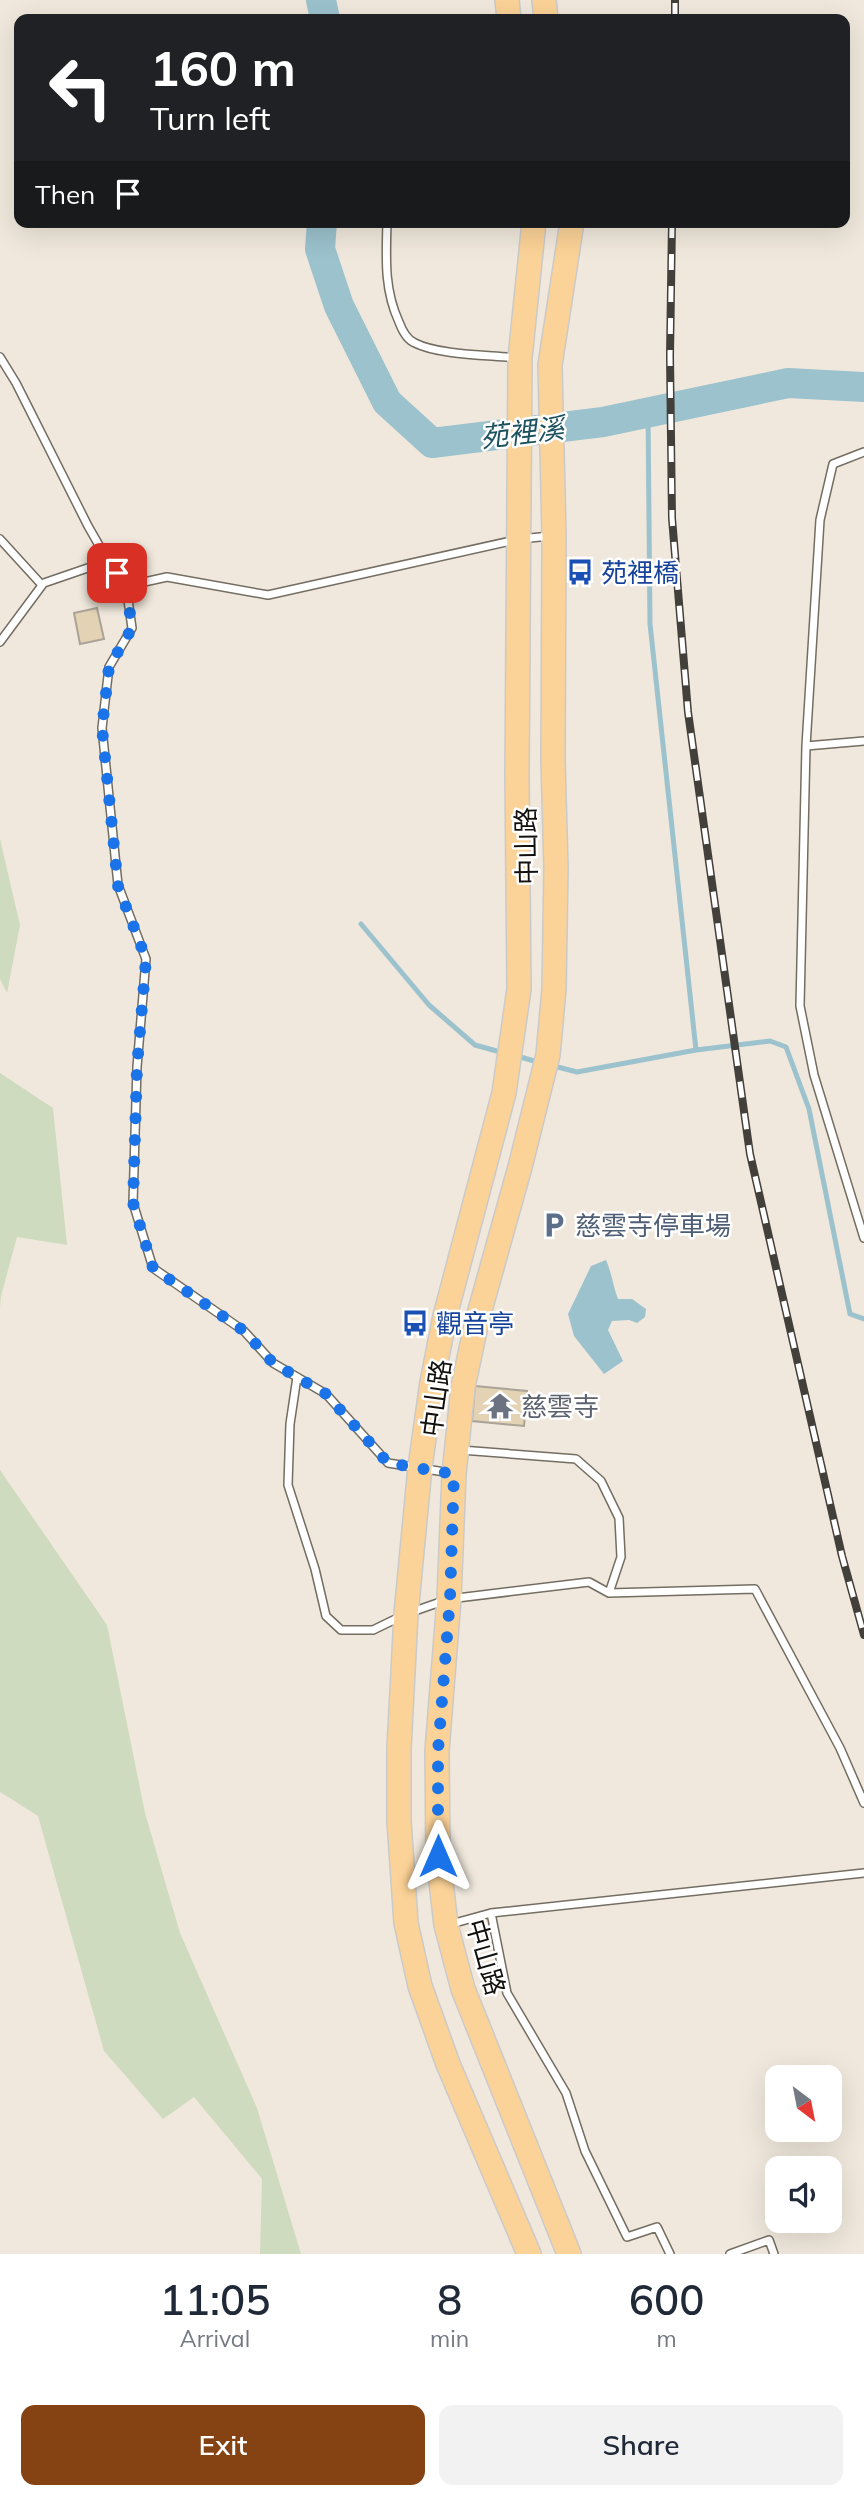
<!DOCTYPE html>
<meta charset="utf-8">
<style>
body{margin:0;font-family:Mulish,"Noto Sans TC",sans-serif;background:#f2f2f3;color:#1f2937;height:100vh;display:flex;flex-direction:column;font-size:26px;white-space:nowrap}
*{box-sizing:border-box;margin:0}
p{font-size:23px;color:#747a83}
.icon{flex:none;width:38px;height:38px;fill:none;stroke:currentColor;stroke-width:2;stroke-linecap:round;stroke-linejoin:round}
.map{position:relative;height:2254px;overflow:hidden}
.side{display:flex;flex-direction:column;background:#fff;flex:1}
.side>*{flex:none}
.guide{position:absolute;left:14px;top:14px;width:836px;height:214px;border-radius:14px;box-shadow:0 7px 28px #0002;background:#202124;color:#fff;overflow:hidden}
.needle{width:46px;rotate:148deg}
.fabs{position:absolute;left:765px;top:2065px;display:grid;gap:14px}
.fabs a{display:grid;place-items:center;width:77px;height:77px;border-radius:14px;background:#fff;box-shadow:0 7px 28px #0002;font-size:35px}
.pin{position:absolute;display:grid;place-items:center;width:60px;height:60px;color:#fff;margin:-30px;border-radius:14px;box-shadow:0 4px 10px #0006}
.me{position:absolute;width:77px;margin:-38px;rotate:0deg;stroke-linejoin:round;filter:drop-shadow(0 0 5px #0008)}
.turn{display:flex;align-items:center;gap:24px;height:147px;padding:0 21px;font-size:32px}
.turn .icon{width:91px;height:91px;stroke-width:2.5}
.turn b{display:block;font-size:49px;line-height:60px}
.then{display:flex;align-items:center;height:66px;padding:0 21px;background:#0003;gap:14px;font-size:26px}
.eta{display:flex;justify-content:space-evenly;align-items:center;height:119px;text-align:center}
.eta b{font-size:42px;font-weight:600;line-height:49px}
.primary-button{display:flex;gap:14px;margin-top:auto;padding:14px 21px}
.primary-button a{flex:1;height:80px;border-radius:14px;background:#854313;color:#fff;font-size:28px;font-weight:600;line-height:80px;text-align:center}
.primary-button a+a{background:#f2f2f3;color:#1f2937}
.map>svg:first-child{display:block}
</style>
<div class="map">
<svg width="864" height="2254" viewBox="0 0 864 2254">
<rect width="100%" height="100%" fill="#f0e8dc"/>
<path fill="#cfdbbe" d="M 0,839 L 20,925 L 7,993 L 0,979 Z
M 0,1073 L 53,1108 L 67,1245 L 17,1237 L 1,1296 L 0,1308 Z
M 0,1470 L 107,1625 L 145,1813 L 180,1933 L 257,2108 L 301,2254 L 260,2254 L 262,2179 L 194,2097 L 163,2119 L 104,2051 L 38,1816 L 0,1792 Z"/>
<path fill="#9bc2cd" d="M 864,376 L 864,397 L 788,383 Z
M 606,1260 C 612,1274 613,1286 618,1299 L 632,1299 L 646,1309 L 645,1317 L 637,1323 L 629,1320 L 612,1321 L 608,1330 L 623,1361 L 604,1374 L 574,1336 L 568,1314 L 591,1266 Z"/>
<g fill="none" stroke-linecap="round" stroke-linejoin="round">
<path stroke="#9bc2cd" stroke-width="5" d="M 361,924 L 429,1005 L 475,1045 L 504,1053
M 696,1050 L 770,1041 L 786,1047 L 809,1109 L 850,1314 L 864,1319
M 517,1056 L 541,1063
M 550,1065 L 577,1072 L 696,1050 L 650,624 L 648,412"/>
<path stroke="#9bc2cd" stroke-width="30" d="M 321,0 L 325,19
M 322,222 L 320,249 L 339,306 L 387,402 L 432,443 L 603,422 L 788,383 L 864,387"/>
</g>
<path fill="#e3d2b4" stroke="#aaa397" stroke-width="2" d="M 97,608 L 104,639 L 80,644 L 74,613 Z
M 475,1386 L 527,1391 L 524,1426 L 472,1421 Z"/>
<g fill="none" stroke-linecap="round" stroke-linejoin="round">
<g stroke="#736d62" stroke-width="10">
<path id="service" d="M 387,222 C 386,258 384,290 399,322 C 402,330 407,340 415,343 C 438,355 489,355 516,358
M 0,357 L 16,383 L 88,526 L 108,561 L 126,586 L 132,628 L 109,667 L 102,728 L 118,885 L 146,959 L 137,1067 L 133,1203 L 153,1268 L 244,1331 L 273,1363 L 326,1394 L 388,1463 L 451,1473
M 864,452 L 833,464 L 820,520 L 806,746 L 800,1006 L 814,1075 L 864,1238
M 0,539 L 41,584 L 108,561
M 126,586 L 167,577 L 268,595 L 520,539 L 550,536
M 0,642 L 43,584
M 806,746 L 864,741
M 297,1377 L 290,1424 L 288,1485 L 315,1569 L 326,1616 L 341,1630 L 373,1630 L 406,1614 L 449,1599 L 589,1582 L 609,1593 L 755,1589 L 840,1748 L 864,1803
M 461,1450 L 576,1459 L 601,1481 L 619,1518 L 621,1557 L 609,1593
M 491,1913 L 507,1993 L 566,2093 L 585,2151 L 627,2237 L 657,2227 L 670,2254
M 451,1924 L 491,1913 L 864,1873
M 730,2254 L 769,2240 L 774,2254"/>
</g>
<g stroke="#cbcaca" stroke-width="26">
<path id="primary" d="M 507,0 L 509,19
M 544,0 L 546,19
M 529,2254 L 448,2064 L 420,1986 L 406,1923 L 399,1821 L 399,1749 L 406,1614 L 420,1467 L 432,1382 L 445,1316 L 504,1093 L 519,989 L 517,775 L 520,358 L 534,222
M 569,2254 L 463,1989 L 446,1925 L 438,1856 L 437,1751 L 449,1599 L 454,1474 L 463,1387 L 477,1321 L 520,1167 L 548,1055 L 554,989 L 556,868 L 553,761 L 554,536 L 550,365 L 572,222"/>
</g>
<use href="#service" stroke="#fff" stroke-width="7"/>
<use href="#primary" stroke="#fbd297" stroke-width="23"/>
<g stroke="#433f3a" stroke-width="8">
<path id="rail" d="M 675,19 L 675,0
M 672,222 L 670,356 L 672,518 L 688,712 L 750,1154 L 842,1556 L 864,1635"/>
</g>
<use href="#rail" stroke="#fff" stroke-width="5" stroke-dasharray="16" stroke-linecap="butt"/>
</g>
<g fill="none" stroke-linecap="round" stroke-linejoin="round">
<path stroke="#1a73e8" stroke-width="12" stroke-dasharray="0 21.6" d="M 117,573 L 126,586 L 132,628 L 109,667 L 102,728 L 118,886 L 146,959 L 137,1067 L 133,1203 L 153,1268 L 244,1331 L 273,1363 L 326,1394 L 388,1463 L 454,1474 L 450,1599 L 438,1751 L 438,1856"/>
</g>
<defs>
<g id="bus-bare" transform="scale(2.1)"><path d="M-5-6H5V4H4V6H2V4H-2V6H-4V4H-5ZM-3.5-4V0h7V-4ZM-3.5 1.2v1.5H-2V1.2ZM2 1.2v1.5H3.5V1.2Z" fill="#1a4fb4" stroke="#fff" stroke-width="2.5" paint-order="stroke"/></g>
<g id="parking-bare" transform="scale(2.1)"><path d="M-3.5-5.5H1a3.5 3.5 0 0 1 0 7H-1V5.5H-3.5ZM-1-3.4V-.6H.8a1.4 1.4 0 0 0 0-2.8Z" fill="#5c6f8a" stroke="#fff" stroke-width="2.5" paint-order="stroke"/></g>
<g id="temple-bare" transform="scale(2.1)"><path d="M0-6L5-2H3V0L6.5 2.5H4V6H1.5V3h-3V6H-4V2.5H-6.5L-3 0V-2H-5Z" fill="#6b7280" stroke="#fff" stroke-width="2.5" paint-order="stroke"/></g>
</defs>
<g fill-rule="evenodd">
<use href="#bus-bare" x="580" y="572"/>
<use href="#parking-bare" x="554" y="1225"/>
<use href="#bus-bare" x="415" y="1323"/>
<use href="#temple-bare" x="500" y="1406"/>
</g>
<g text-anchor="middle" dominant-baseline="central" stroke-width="5" stroke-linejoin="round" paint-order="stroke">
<g font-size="26" fill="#164399" stroke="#fff" text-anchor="start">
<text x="601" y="572">苑裡橋</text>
<text x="436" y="1323">觀音亭</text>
</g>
<g font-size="26" fill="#12100c" stroke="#fff">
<text transform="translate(526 846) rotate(-91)">中山路</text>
<text transform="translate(436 1398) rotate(-82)">中山路</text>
<text transform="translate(486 1957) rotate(74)">中山路</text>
</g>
<g font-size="26" fill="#4e5e75" stroke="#fff" text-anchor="start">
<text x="575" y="1225">慈雲寺停車場</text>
</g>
<g font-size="26" fill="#5b616d" stroke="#fff" text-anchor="start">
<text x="521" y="1406">慈雲寺</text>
</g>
<g font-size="28" font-style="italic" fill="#1c515f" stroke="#fff">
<text transform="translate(522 432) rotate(-7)">苑裡溪</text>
</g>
</g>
</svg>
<div class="fabs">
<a><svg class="needle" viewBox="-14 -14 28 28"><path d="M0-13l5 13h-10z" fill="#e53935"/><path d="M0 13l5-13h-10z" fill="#747a83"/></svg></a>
<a><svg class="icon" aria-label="sound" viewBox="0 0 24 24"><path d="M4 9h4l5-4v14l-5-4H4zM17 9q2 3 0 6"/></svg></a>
</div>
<div class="pin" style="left:117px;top:573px;background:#d93025"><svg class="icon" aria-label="arrive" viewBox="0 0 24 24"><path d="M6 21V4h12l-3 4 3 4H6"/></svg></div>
<svg class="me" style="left:438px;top:1856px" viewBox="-20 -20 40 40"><path d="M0-17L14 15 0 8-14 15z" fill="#1a73e8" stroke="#fff" stroke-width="4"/></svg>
<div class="guide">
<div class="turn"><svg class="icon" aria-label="left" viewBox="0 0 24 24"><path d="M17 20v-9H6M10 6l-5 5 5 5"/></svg><div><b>160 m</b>Turn left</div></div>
<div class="then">Then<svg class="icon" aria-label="arrive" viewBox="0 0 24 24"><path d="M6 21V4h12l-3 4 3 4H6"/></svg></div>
</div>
</div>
<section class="side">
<div class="eta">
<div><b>11:05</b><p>Arrival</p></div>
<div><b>8</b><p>min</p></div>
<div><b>600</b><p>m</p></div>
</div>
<div class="primary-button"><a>Exit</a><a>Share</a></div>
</section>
